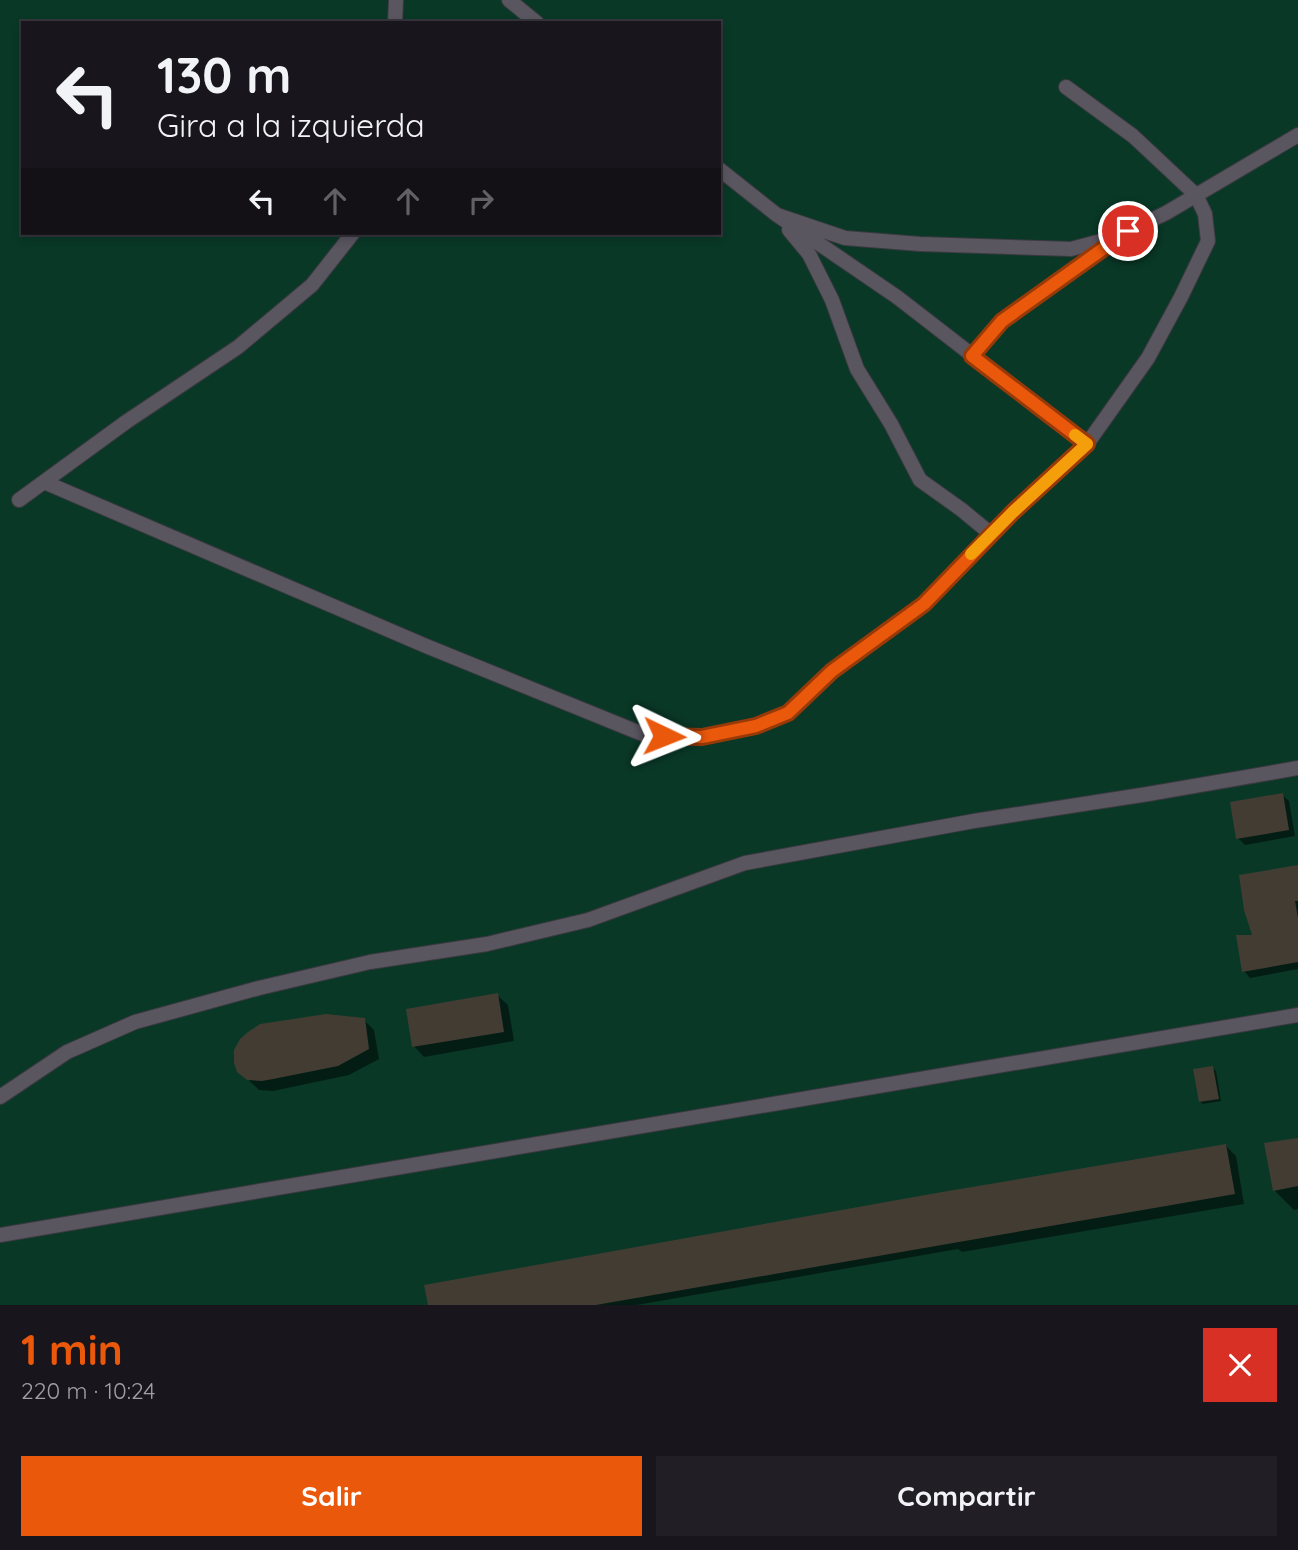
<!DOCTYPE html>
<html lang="es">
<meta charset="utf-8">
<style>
body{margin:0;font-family:Quicksand,sans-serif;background:#211f25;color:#f1f3f6;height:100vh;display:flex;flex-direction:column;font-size:26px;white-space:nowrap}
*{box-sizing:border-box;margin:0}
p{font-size:23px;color:#9f9fa3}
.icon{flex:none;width:38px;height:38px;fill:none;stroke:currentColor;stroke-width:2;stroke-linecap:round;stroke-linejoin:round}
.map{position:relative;height:1305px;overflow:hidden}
.drawer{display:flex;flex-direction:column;background:#18161c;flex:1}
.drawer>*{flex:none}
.hud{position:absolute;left:21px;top:21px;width:700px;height:214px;border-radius:0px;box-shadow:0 4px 10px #0003,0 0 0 2px #36353b;background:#18161c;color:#f1f3f6;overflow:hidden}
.pin{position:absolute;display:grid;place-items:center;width:60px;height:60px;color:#fff;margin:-30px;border:4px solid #fff;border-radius:50%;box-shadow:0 2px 7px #0007}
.me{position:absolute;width:77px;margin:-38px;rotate:92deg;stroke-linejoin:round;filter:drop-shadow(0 0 5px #0008)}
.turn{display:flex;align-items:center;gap:24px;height:147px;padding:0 21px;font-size:32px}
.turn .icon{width:91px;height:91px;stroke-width:2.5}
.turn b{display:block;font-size:49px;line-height:60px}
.lanes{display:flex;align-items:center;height:66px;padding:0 21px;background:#0003;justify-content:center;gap:35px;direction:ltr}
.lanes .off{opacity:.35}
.round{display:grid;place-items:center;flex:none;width:74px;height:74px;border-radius:0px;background:#211f25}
.overview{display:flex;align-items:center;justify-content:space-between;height:119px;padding:0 21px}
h1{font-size:42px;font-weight:700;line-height:52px;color:#ea580c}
.primary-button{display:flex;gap:14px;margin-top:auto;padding:14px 21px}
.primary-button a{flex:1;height:80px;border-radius:0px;background:#ea580c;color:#fff;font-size:28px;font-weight:700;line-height:80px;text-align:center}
.primary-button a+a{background:#211f25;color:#f1f3f6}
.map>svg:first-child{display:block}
</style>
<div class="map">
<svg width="1298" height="1305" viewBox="0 0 1298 1305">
<rect width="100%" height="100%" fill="#201d26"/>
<path fill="#093827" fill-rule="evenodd" d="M 0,0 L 1298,0 L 1298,1305 L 0,1305 ZM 23,23 L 719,23 L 719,233 L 23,233 Z"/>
<path fill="#0007" d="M 1282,795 L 1289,801 L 1295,836 L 1245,845 L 1238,838 Z
M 1298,867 L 1298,969 L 1250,978 L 1244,971 L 1254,937 Z
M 497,995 L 508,1005 L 514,1041 L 424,1057 L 414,1046 Z
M 364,1020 L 374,1030 L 379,1059 L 349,1075 L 273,1091 L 259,1090 L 239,1071 Z
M 1213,1068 L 1216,1071 L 1221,1101 L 1203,1104 L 1200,1102 Z
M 1298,1139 L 1298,1209 L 1294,1210 L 1274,1190 Z
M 1226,1146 L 1236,1156 L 1244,1204 L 962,1252 L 958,1249 L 637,1305 L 430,1305 Z"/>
<path fill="#423c33" d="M 1283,793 L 1289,830 L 1236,839 L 1230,802 Z
M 1298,865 L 1298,901 L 1295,901 L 1298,918 L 1298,962 L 1242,972 L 1236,935 L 1252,935 L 1244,910 L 1239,875 Z
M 498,993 L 504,1032 L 412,1047 L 406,1009 Z
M 326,1014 L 365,1018 L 369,1049 L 338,1066 L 273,1079 L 262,1081 L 247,1080 L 237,1072 L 234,1063 L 234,1050 L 240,1039 L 248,1032 L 260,1024 Z
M 1213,1066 L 1219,1099 L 1199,1102 L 1193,1069 Z
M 1298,1138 L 1298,1186 L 1273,1191 L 1264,1143 Z
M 1226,1144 L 1235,1194 L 596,1305 L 428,1305 L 424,1285 L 942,1192 Z"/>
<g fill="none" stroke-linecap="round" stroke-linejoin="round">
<g stroke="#3c3940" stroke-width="16">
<path id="lane" d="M 509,0 L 537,23
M 395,23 L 396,0
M 719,169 L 777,215 L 845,238 L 920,244 L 1071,249 L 1116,237 L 1166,213 L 1298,135
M 777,215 L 897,297 L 1087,444 L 1148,358 L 1181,297 L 1208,241 L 1205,214 L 1196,195 L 1133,136 L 1066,87
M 789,230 L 809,254 L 832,300 L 857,369 L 891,424 L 920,480 L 962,510 L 991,534
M 972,356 L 1002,321 L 1115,241
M 44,482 L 426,646 L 645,735 L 702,737 L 756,726 L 788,713 L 833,671 L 924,604 L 1013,512 L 1087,444
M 19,500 L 126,422 L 238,347 L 312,285 L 353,233
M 0,1097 L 67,1052 L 135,1022 L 259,988 L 370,962 L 487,944 L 588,920 L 745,863 L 974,821 L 1148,794 L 1298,768
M 0,1235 L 1298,1015"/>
</g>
<use href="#lane" stroke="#5a5660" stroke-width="14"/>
</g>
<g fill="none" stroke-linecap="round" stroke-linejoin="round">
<g stroke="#983908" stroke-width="18">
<path id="route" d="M 664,736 L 702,737 L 756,726 L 788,713 L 832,671 L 924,604 L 1013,512 L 1087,444 L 972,356 L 1002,321 L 1128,231"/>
</g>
<use href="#route" stroke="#ea580c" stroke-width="12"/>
<path stroke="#f59e0b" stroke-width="12" d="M 971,554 L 1013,512 L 1087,444 L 1075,435"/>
</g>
</svg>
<div class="pin" style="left:1128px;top:231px;background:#d93025"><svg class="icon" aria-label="arrive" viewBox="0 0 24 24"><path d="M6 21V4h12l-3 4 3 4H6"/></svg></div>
<svg class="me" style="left:664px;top:736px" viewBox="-20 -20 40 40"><path d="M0-17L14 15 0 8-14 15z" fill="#ea580c" stroke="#fff" stroke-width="4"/></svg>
<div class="hud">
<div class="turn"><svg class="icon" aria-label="left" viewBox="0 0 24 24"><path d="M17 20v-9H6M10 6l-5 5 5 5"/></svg><div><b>130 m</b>Gira a la izquierda</div></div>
<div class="lanes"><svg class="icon" aria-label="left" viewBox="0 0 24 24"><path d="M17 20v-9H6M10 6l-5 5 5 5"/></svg><svg class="icon off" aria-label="ahead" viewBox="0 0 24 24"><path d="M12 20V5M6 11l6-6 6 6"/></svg><svg class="icon off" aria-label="ahead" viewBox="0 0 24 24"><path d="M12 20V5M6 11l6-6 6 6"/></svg><svg class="icon off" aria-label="right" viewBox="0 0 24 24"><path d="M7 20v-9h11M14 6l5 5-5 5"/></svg></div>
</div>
</div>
<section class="drawer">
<div class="overview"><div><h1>1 min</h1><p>220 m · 10:24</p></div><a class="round" style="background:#d93025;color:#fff"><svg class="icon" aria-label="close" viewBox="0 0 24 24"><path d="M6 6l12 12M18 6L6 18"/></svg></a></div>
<div class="primary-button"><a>Salir</a><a>Compartir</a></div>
</section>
